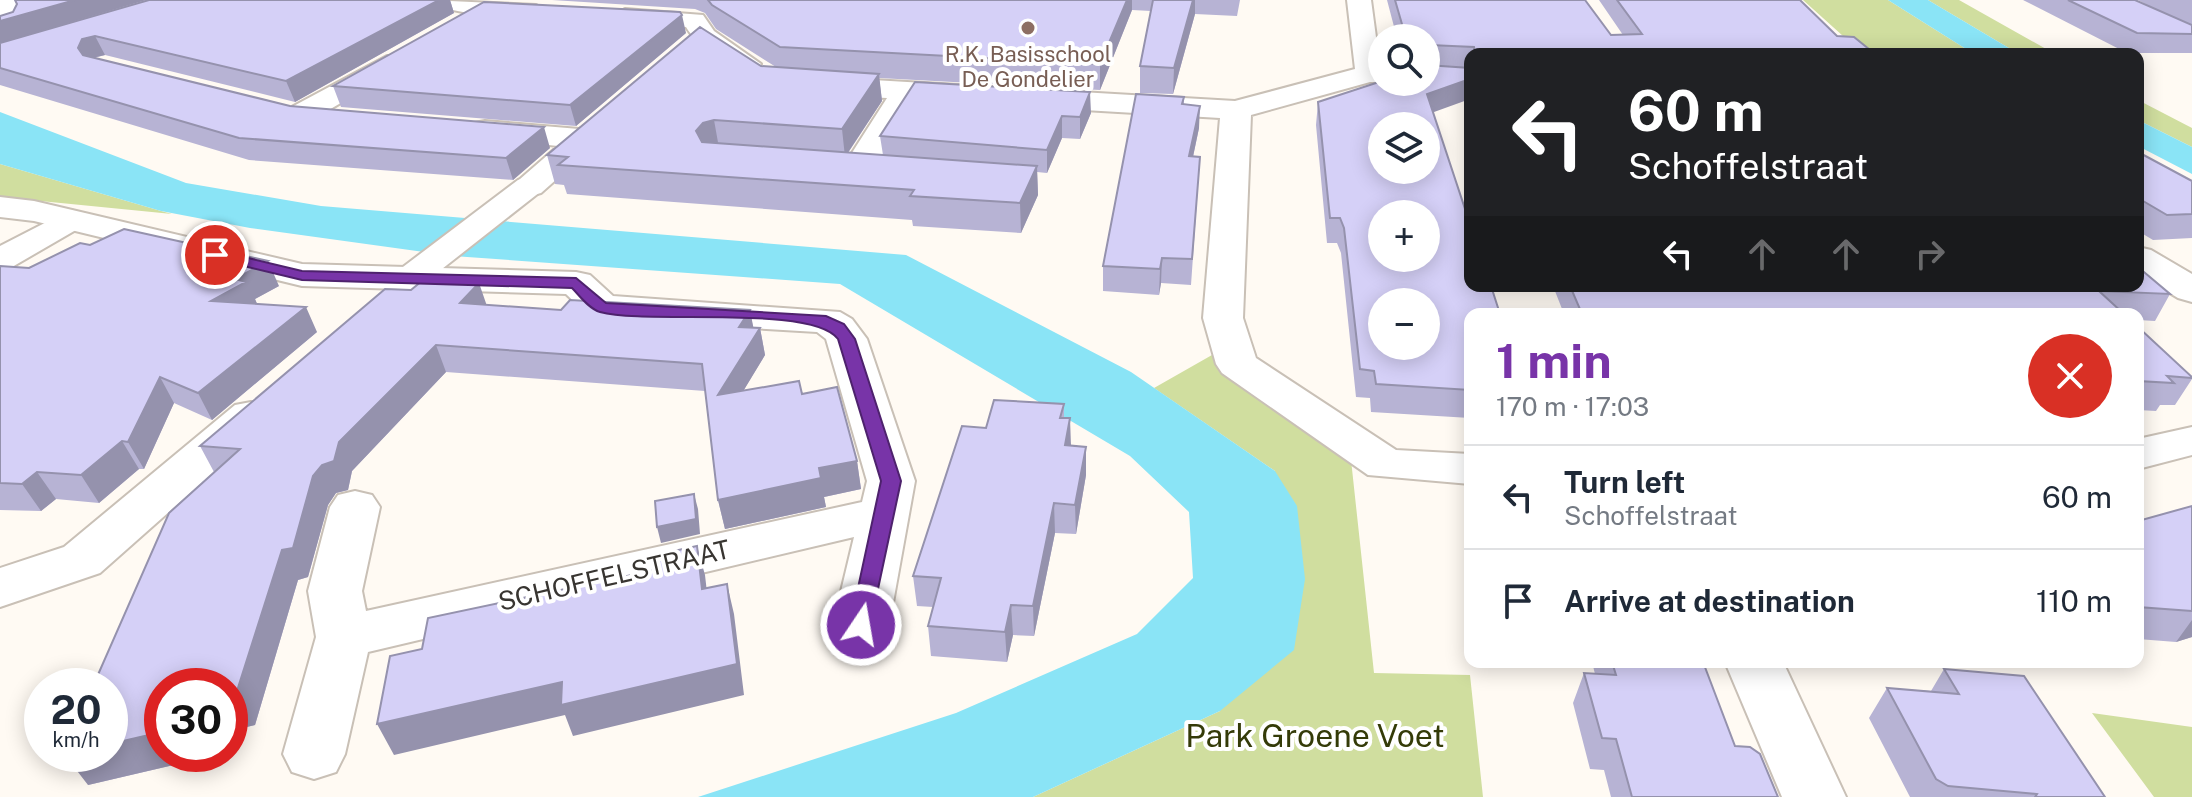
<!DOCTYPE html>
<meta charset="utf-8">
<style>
body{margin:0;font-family:"Public Sans",sans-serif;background:#f6f6f7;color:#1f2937;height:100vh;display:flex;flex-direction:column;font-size:30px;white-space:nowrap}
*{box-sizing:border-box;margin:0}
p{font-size:26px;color:#747a83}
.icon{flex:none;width:44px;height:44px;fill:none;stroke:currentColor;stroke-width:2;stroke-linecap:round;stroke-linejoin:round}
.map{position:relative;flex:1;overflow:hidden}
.panel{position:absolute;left:1464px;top:308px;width:680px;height:360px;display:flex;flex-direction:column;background:#fff;border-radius:16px;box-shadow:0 4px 20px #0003}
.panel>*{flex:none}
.guide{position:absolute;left:1464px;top:48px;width:680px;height:244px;border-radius:16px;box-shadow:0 4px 20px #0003;background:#202124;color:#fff;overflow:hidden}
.tools{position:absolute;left:1368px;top:24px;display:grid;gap:16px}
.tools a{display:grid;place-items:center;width:72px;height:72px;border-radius:50%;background:#fff;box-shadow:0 4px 20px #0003;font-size:40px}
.speed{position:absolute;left:24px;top:668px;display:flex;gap:16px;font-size:40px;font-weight:700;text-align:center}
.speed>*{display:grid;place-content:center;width:104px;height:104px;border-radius:50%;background:#fff;box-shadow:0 4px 20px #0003;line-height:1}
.speed small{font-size:20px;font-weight:400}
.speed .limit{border:12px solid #d22;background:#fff;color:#111}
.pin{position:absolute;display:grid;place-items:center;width:68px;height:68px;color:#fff;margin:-34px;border:4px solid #fff;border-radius:50%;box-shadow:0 2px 8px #0007}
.me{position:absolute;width:88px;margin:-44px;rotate:12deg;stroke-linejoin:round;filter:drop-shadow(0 0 6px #0008)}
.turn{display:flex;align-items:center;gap:28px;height:168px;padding:0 32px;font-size:36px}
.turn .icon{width:104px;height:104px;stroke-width:2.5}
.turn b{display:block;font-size:56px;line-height:68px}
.lanes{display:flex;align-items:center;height:76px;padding:0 32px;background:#0003;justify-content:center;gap:40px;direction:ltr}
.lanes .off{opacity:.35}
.round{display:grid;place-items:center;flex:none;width:84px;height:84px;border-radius:42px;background:#f6f6f7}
.summary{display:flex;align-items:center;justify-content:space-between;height:136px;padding:0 32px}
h1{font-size:48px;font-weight:700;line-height:60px;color:#7834a8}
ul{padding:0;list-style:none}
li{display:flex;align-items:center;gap:24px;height:104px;padding:0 32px;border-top:2px solid #e0e1e3}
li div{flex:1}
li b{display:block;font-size:30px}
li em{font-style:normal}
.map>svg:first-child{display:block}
</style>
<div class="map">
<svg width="2192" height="797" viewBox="0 0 2192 797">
<rect width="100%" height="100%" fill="#fffaf3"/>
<path fill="#d0de9f" d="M 1803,0 L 1888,0 L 1974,54 L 1863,54 Z
M 1928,0 L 1959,0 L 2055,54 L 2019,54 Z
M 2138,100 L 2192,128 L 2192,147 L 2138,120 Z
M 0,164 L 161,211 L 172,214 L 0,197 Z
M 1212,355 L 1238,376 L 1349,441 L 1374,673 L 1470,675 L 1483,797 L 1033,797 L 1220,711 L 1275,471 L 1154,388 Z
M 2092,713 L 2192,727 L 2192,797 L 2154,797 Z"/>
<path fill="#8ae4f6" d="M 1888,0 L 1928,0 L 2019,54 L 1974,54 Z
M 0,112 L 186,183 L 321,206 L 906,255 L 1131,372 L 1275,471 L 1297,506 L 1305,579 L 1294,650 L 1220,711 L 1033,797 L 698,797 L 956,713 L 1137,634 L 1193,578 L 1189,512 L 1130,456 L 840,284 L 453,256 L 250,228 L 161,211 L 0,164 Z
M 2138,120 L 2192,147 L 2192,174 L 2138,146 Z"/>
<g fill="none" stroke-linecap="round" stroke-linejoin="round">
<g stroke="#c9c0b6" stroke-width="4">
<path id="pedestrian" d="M 529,177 L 540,180 L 544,186 L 540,192 L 419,287 L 407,290 L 395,287 L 390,280 L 395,273 L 518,180 Z
M 70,210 L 81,213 L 86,220 L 81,227 L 12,267 L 0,270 L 0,246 Z"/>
</g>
<g stroke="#c9c0b6" stroke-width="4">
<path id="minor" d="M 0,0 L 23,0 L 17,6 L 24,24 L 20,29 L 11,32 L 0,26 Z
M 428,0 L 536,5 L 548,12 C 536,30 452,10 431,5 Z
M 1347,0 L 1371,0 L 1382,82 L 1388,82 L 1370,82 L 1251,115 L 1243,318 L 1256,358 L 1396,450 L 1470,454 L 1470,484 L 1368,475 L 1222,373 L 1216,364 L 1203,318 L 1220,118 L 915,100 L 869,177 L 857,180 L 845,177 L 841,170 L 887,98 L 822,95 L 812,92 L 808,86 L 812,80 L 822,77 L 1235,101 L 1355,69 Z
M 625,9 L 703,15 L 714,31 L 761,64 L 757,70 C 732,76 698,47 686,27 L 616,21 L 613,16 Z
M 387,56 L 397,58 L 401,64 L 397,70 L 310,121 L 288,121 L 284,115 L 288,109 Z
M 485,121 L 579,129 L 597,121 L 608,123 L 612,130 L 541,193 L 529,196 L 517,193 L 512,186 L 558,146 L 474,137 L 470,130 L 474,123 Z
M 0,197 L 34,201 L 302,264 L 576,272 L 590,275 L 613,296 L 840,312 L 852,319 L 867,339 L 915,481 L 889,625 L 881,639 L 861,645 L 841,639 L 833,625 L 854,537 L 368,652 L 345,754 L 336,772 L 314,779 L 292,772 L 283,754 L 316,637 L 308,591 L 330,507 L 338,495 L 355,491 L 372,495 L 380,507 L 362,591 L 366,611 L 862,502 L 867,481 L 826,339 L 817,332 L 602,319 L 588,315 L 566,294 L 302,286 L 34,221 L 0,217 Z
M 2138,247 L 2151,250 L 2192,274 L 2192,302 L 2178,298 L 2138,274 Z
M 251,402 L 267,405 L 273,415 L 267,425 L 100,573 L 0,607 L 0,568 L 64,547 L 235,405 Z
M 2192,427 L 2192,455 L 2138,469 L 2138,439 Z
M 1725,662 L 1783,662 L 1846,797 L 1782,797 Z"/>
</g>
<use href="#pedestrian" fill="#fff" fill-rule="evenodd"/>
<use href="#minor" fill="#fff" fill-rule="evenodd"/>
</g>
<path fill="#b7b3d4" d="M 15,0 L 146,0 L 39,32 L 149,0 L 450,0 L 454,13 L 295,102 L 105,55 L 94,58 L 290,106 L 550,148 L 513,180 L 249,160 L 0,85 L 0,16 L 13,12 L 17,4 Z
M 552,0 L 1240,0 L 1237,16 L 1195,14 L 1173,94 L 1140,93 L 1140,66 L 1151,11 L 1132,10 L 1100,90 L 879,78 L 882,101 L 848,153 L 883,155 L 880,136 L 915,82 L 1091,113 L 1080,139 L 1062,138 L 1047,173 L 1037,172 L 1038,195 L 1021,233 L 913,226 L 912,220 L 567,194 L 564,185 L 555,184 L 547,155 L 761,66 L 776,67 L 716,29 L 705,13 L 695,9 Z
M 1387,0 L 1585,0 L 1611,35 L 1623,35 L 1599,0 L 1800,0 L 1837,36 L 1875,54 L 1470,54 L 1470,68 L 1433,112 L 1470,314 L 1470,418 L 1371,412 L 1370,398 L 1356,397 L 1341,253 L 1337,243 L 1327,243 L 1316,125 L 1318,102 L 1426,82 L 1426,38 L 1397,38 Z
M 2023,0 L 2135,0 L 2161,12 L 2138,0 L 2192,0 L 2192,53 L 2127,53 Z
M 686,33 L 576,126 L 341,107 L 333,86 Z
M 1184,97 L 1184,105 L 1199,128 L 1193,157 L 1200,157 L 1191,285 L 1161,283 L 1159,295 L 1103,291 L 1103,266 Z
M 2138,152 L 2192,181 L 2192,238 L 2153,240 L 2138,231 Z
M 0,266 L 279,286 L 255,299 L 257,304 L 317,332 L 212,420 L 174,403 L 144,469 L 139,469 L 99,503 L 56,499 L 41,511 L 0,510 Z
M 1553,286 L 1667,286 L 1669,289 L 1689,289 L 1687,286 L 2138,286 L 2170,294 L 2155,321 L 2138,320 L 2138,314 L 1564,314 Z
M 487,305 L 561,310 L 750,310 L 753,328 L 760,328 L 765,355 L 743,391 L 802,394 L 857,461 L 861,489 L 824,497 L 826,507 L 725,529 L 718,500 L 705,391 L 446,372 L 352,471 L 348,490 L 336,493 L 328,505 L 308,577 L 298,580 L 255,725 L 230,731 L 230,686 L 162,754 L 197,754 L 195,760 L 88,785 L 214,472 L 200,446 Z
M 2138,327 L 2192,377 L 2192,379 L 2175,405 L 2160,405 L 2156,411 L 2138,410 Z
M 1064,404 L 1064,418 L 1071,446 L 1086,475 L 1076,534 L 1055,533 L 1034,636 L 1013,635 L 1007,662 L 931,656 L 928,626 L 933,607 L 917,606 L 913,576 L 986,428 Z
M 2192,506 L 2192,637 L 2176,642 L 2138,639 L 2138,521 Z
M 1592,662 L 1703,662 L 1735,746 L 1778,797 L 1611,797 L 1604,770 L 1590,769 L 1573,703 L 1584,673 L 1595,674 Z
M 1944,669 L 2105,797 L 1910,797 L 1869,718 L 1887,688 L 1931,691 Z"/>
<path fill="#9592ad" d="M 75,0 L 146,0 L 0,43 L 0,21 Z
M 439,0 L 450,0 L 454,13 L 295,102 L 286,81 Z
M 1127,0 L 1132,0 L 1132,10 L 1100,90 L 1100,64 Z
M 1193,0 L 1195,0 L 1195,14 L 1173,94 L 1174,68 Z
M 682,15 L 686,33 L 576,126 L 570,105 Z
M 95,36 L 105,55 L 92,58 L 88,68 L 78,48 L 82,39 Z
M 879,74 L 882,101 L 845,157 L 842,129 Z
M 1470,79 L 1470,99 L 1423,116 L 1427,94 Z
M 1090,92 L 1091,113 L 1080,139 L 1080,117 Z
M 1200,106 L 1199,128 L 1188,180 L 1189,156 Z
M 1062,116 L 1062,138 L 1047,173 L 1047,150 Z
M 714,120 L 719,148 L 708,151 L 696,131 L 703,123 Z
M 544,127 L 550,148 L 513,180 L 506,158 Z
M 1037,166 L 1038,195 L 1021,233 L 1020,203 Z
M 1162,258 L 1161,283 L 1159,295 L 1160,269 Z
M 268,261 L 279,286 L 255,299 L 258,306 L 211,301 L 235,279 Z
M 479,283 L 488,309 L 460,303 Z
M 306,307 L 317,332 L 212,420 L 198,393 Z
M 750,310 L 755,336 L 760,328 L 765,355 L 724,423 L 718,395 L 739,327 Z
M 436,345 L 446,372 L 352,471 L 348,490 L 336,493 L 328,505 L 308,577 L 298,580 L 255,725 L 230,731 L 230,696 L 282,550 L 313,476 L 339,442 Z
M 160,377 L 174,403 L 144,469 L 128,442 Z
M 1070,418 L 1071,446 L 1065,445 Z
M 122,441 L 139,469 L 99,503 L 81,475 Z
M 1086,447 L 1086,475 L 1076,534 L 1075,505 Z
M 857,461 L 861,489 L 824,497 L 826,507 L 725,529 L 718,500 L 819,468 Z
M 37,472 L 56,499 L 41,511 L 22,484 Z
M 694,494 L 698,509 L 700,534 L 661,543 L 657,527 Z
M 1054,503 L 1055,533 L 1034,636 L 1033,606 Z
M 697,546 L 705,575 L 710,619 L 702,589 Z
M 727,584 L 734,614 L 744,695 L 573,736 L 565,715 L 394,755 L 377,724 Z
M 1011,605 L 1013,635 L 1007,662 L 1005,632 Z
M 2192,620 L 2192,637 L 2176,642 Z
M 162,732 L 162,754 L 197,754 L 195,760 L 88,785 L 64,754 L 110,754 L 110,744 Z"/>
<path fill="#d5d0f7" stroke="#9592ad" stroke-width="2" fill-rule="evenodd" d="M 15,0 L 75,0 L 0,21 L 0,16 L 13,12 L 17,4 Z
M 149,0 L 439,0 L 286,81 L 95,36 L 82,39 L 78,48 L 83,55 L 290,106 L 544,127 L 506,158 L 239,138 L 0,68 L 0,43 Z
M 708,0 L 1127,0 L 1100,64 L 780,47 L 712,5 Z
M 1153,0 L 1193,0 L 1174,68 L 1140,66 Z
M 1395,0 L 1585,0 L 1611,35 L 1642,34 L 1617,0 L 1800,0 L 1837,36 L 1854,37 L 1875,54 L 1475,54 L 1474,47 L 1430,45 L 1426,58 L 1426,38 L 1406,38 Z
M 2068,0 L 2135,0 L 2192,25 L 2192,34 L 2137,33 Z
M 484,2 L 680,12 L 682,15 L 570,105 L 333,86 Z
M 700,27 L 761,66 L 879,74 L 842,129 L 714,120 L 703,123 L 696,131 L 702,142 L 1037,166 L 1020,203 L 910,196 L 914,190 L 558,165 L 568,157 L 547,155 Z
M 1426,65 L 1470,68 L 1470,79 L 1427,94 L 1470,224 L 1470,286 L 1491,286 L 1500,314 L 1470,314 L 1470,390 L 1376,384 L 1374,371 L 1360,369 L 1344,228 L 1340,218 L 1330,218 L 1318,102 L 1382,81 L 1426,82 ZM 1382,126 L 1426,126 L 1426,170 L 1382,170 ZM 1382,214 L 1426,214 L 1426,258 L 1382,258 ZM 1382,302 L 1426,302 L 1426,346 L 1382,346 Z
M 915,82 L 1090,92 L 1080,117 L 1062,116 L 1047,150 L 880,136 Z
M 1136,94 L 1184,97 L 1182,104 L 1200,106 L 1189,156 L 1200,157 L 1192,259 L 1162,258 L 1160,269 L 1103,266 Z
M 2138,152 L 2192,181 L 2192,214 L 2167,215 L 2138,198 Z
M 124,229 L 268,261 L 235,279 L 246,282 L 211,301 L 306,307 L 198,393 L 160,377 L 128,442 L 122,441 L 81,475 L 37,472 L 22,484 L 0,483 L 0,266 L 29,268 L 80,243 L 90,245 Z
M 2138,267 L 2170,294 L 2099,291 L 2124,314 L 1582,314 L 1570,286 L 1667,286 L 1669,289 L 1710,290 L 1708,286 L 2138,286 Z
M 423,280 L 479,283 L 460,303 L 561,310 L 570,300 L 750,310 L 739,327 L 760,328 L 718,395 L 799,381 L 802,394 L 837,387 L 857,461 L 819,468 L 821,478 L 718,500 L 702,364 L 436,345 L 339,442 L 334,461 L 322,465 L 313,476 L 293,548 L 282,550 L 236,694 L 230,696 L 230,686 L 162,686 L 162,732 L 110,744 L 110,686 L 93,686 L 169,513 L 240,449 L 200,446 L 385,289 L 411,290 Z
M 2138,327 L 2192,377 L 2192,378 L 2167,376 L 2174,383 L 2138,381 Z
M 994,400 L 1064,404 L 1060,418 L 1070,418 L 1065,445 L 1086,447 L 1075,505 L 1054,503 L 1033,606 L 1011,605 L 1005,632 L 928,626 L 941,578 L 913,576 L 962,426 L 986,428 Z
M 694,494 L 696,519 L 657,527 L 655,501 Z
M 2192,506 L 2192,611 L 2138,607 L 2138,521 Z
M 697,546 L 702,589 L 727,584 L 737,664 L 561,705 L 562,682 L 377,724 L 390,656 L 422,649 L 428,618 L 646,572 L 656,569 L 655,555 Z
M 1612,662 L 1703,662 L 1735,746 L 1750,747 L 1760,754 L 1778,797 L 1632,797 L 1616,739 L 1602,738 L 1584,673 L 1616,675 Z
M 1944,669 L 2024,676 L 2105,797 L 2035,797 L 2037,794 L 1948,786 L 1936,779 L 1887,688 L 1959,694 Z"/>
<path fill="#7834a8" stroke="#4e226d" stroke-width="2" d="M 215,250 L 302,271 L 576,278 L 606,303 L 826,316 L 844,324 L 855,339 L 901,481 L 869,631 L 853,631 L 850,625 L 881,481 L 838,339 C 813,304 647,325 600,312 C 589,309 579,295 572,288 L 302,280 L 210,258 L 207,255 Z"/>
<circle fill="#8d6e63" stroke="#fff" stroke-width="3" cx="1028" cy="28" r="8"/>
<g text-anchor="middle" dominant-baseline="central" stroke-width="8" stroke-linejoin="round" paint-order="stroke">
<g font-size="22" fill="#785e54" stroke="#fff">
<text x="1028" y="54">R.K. Basisschool<tspan x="1028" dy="25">De Gondelier</tspan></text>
</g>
<g font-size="26" fill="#383531" stroke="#fff">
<text transform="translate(614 575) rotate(-13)">SCHOFFELSTRAAT</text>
</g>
<g font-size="32" fill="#343b08" stroke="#fff">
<text x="1315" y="735">Park Groene Voet</text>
</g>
</g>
</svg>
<div class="tools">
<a><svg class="icon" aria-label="search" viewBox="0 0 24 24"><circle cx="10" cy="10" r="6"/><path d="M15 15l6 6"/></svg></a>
<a><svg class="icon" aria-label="layers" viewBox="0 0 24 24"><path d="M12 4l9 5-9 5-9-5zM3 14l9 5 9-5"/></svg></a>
<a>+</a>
<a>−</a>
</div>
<div class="speed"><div>20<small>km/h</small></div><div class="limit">30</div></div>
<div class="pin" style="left:215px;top:255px;background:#d93025"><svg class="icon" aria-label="arrive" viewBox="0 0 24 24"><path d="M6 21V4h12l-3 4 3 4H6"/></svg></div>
<svg class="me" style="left:861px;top:625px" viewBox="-20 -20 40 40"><circle r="17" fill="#7834a8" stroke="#fff" stroke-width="3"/><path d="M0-11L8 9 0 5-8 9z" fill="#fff"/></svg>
<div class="guide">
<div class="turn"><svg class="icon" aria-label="left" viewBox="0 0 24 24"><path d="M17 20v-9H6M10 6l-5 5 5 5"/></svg><div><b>60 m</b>Schoffelstraat</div></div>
<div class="lanes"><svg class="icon" aria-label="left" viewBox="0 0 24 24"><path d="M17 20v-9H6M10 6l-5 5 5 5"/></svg><svg class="icon off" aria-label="ahead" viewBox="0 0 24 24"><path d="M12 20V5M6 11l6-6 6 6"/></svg><svg class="icon off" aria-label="ahead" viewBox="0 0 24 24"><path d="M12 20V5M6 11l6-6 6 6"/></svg><svg class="icon off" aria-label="right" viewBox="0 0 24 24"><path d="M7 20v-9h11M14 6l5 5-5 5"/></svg></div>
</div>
<section class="panel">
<div class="summary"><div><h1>1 min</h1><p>170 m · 17:03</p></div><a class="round" style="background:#d93025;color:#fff"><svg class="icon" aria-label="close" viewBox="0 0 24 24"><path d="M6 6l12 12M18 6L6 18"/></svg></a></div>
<ul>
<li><svg class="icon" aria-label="left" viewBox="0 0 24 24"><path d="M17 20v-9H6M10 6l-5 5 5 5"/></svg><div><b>Turn left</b><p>Schoffelstraat</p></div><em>60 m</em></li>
<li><svg class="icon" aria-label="arrive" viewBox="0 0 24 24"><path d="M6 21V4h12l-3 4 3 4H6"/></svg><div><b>Arrive at destination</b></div><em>110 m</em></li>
</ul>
</section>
</div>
